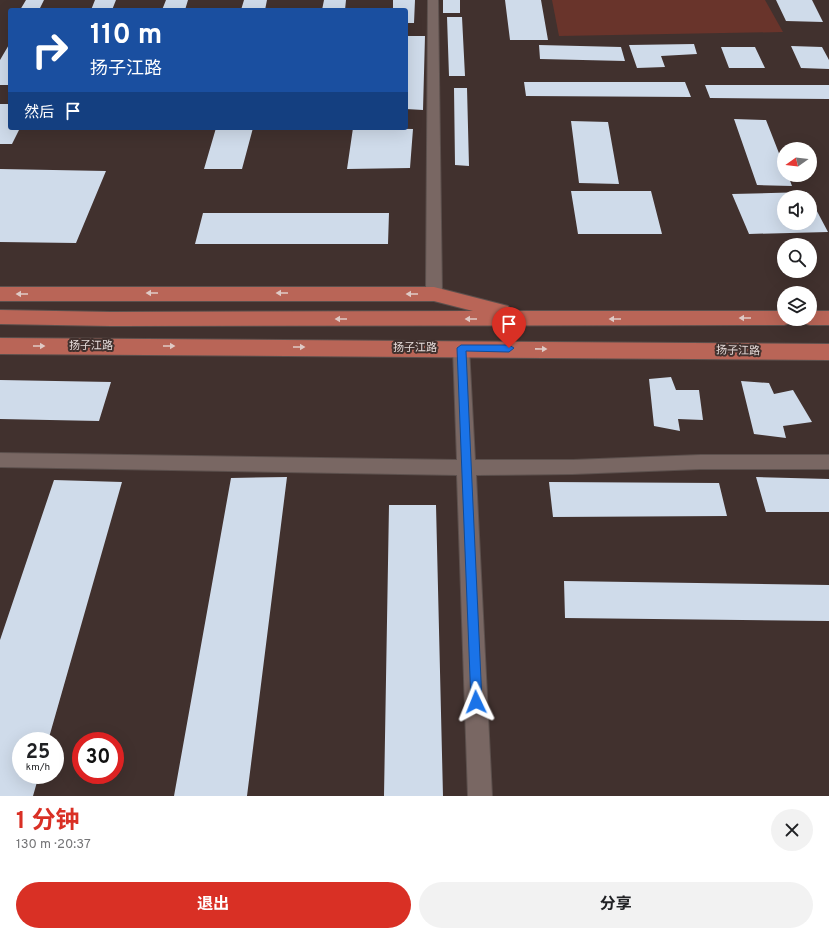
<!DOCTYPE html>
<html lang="zh">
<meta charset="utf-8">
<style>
body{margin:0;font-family:Overpass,"Noto Sans SC",sans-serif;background:#f2f2f2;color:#202124;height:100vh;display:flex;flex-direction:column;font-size:15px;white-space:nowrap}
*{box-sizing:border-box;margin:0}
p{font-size:13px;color:#757577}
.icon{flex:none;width:22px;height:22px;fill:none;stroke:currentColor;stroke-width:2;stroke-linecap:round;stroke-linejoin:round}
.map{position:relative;height:796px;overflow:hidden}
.details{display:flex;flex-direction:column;background:#fff;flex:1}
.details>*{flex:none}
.hud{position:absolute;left:8px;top:8px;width:400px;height:122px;border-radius:4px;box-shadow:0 4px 16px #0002;background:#1a4fa0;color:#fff;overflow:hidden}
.needle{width:26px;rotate:256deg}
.buttons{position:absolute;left:777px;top:142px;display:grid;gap:8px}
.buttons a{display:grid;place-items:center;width:40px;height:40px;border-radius:50%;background:#fff;box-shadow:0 4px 16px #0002;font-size:20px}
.speed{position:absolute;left:12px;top:732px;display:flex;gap:8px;font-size:20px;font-weight:700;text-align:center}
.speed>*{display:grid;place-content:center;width:52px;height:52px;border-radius:50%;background:#fff;box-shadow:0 4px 16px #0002;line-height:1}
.speed small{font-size:10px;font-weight:400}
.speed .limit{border:6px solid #d22;background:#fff;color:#111}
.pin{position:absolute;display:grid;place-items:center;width:34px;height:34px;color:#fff;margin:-41px -17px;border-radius:50% 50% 50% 0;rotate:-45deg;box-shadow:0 0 4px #0007}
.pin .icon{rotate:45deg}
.me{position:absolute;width:44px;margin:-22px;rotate:358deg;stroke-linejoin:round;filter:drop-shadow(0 0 3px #0008)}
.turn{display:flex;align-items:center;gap:14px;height:84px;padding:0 16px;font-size:18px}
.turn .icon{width:52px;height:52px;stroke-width:2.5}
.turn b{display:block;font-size:28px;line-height:34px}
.then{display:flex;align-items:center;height:38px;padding:0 16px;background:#0003;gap:8px;font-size:15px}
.round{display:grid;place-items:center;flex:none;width:42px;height:42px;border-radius:21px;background:#f2f2f2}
.summary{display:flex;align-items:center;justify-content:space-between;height:68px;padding:0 16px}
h1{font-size:24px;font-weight:700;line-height:30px;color:#d93025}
.action{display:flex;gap:8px;margin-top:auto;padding:8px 16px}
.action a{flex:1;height:46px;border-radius:24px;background:#d93025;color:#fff;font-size:16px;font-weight:700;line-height:46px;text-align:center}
.action a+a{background:#f2f2f2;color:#202124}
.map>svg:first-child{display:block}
</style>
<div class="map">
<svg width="829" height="796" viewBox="0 0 829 796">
<rect width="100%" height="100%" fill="#41312e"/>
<path fill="#69342b" d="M 552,0 L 765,0 L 783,32 L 559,36 Z"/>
<path fill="#cfdbea" d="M 26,0 L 44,0 L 39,10 L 20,10 Z
M 95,0 L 116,0 L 112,10 L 91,10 Z
M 166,0 L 188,0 L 185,10 L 162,10 Z
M 244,0 L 267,0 L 265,10 L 241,10 Z
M 324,0 L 346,0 L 345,10 L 322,10 Z
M 393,0 L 415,0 L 414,23 L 406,23 L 406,10 L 393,10 Z
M 443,0 L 460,0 L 460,13 L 443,13 Z
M 505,0 L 541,0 L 548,40 L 510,40 Z
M 776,0 L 812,0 L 823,22 L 786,21 Z
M 447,17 L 462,17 L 465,76 L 449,76 Z
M 406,36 L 425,36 L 423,110 L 406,109 Z
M 10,43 L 10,85 L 0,85 L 0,60 Z
M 694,44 L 697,54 L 661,56 L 665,67 L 637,68 L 629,45 Z
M 539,45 L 621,47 L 625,61 L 540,59 Z
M 791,46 L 822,47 L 829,60 L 829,69 L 801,68 Z
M 721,47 L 755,47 L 765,68 L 729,68 Z
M 524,82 L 685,82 L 691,97 L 526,96 Z
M 705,85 L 829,85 L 829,99 L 710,98 Z
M 454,88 L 467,88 L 469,166 L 455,165 Z
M 0,104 L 10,104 L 10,128 L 20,128 L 12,144 L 0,144 Z
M 734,119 L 766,120 L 784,166 L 784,175 L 788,175 L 792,186 L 757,185 Z
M 571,121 L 608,122 L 619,184 L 579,183 Z
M 216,128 L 253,128 L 242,169 L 204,169 Z
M 353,128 L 413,129 L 410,168 L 347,169 Z
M 0,169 L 106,171 L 76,243 L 0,242 Z
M 571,191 L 651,191 L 662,234 L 578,234 Z
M 807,192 L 809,197 L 784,197 L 784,223 L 810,223 L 810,198 L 828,232 L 749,234 L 732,194 Z
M 203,213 L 389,213 L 388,244 L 195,244 Z
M 671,377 L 676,390 L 699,390 L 703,420 L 678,419 L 680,431 L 654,426 L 649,379 Z
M 0,380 L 111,382 L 99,421 L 0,419 Z
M 741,381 L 769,383 L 774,394 L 793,390 L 812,422 L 783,426 L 786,438 L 754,434 Z
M 287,477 L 247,796 L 174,796 L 231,478 Z
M 756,477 L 829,479 L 829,512 L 766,512 Z
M 54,480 L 122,482 L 48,741 L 21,741 L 21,775 L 39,775 L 33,796 L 0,796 L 0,640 Z
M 549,482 L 719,483 L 727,516 L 553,517 Z
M 389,505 L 436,505 L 443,796 L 384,796 Z
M 564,581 L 829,585 L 829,621 L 565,618 Z"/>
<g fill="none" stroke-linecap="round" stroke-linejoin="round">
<g stroke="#5c504d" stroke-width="2">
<path id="street" d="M 428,0 L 438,0 L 442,294 L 439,298 L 434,299 L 429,298 L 426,294 Z
M 461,342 L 467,344 L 469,348 L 475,460 L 573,460 L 700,455 L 829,455 L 829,469 L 700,469 L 573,474 L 476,475 L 492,796 L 468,796 L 457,475 L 0,467 L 0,453 L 457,460 L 453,348 L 455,344 Z"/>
</g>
<g stroke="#5c504d" stroke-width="2">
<path id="primary" d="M 0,287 L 434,287 L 508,306 L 511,311 L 784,311 L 784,319 L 794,319 L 791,323 L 784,325 L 111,326 L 0,324 L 0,310 L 111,312 L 473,311 L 434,301 L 0,301 Z
M 810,311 L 829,311 L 829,325 L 810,325 L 803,323 L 800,319 L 810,319 Z
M 0,338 L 829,344 L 829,360 L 0,354 Z"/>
</g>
<use href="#street" fill="#796763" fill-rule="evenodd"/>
<use href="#primary" fill="#b96557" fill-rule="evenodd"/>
</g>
<defs><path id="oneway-solid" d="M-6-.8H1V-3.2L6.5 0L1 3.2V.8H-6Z"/></defs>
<g fill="#dfcac6">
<use href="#oneway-solid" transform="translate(152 293) rotate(180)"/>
<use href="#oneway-solid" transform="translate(282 293) rotate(180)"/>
<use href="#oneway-solid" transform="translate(22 294) rotate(180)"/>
<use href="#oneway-solid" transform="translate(412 294) rotate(-180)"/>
<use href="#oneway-solid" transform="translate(745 318) rotate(180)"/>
<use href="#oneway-solid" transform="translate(341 319) rotate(-180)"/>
<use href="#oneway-solid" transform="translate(471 319) rotate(-180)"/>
<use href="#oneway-solid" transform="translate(615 319) rotate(180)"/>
<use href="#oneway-solid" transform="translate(39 346)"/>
<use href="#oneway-solid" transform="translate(169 346)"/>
<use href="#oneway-solid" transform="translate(299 347)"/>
<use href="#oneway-solid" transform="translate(541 349) rotate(1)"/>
</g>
<path fill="#1a73e8" stroke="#114b97" d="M 461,345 L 509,345 L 514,348 L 509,352 L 466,351 L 482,702 L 481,706 L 476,708 L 472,706 L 471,702 L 457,348 Z"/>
<g text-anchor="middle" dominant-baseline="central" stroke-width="4" stroke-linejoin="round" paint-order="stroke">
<g font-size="11" fill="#e6dcda" stroke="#41312e">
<text x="91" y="346">扬子江路</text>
<text x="415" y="348">扬子江路</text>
<text transform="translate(738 351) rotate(1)">扬子江路</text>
</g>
</g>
</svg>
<div class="buttons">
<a><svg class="needle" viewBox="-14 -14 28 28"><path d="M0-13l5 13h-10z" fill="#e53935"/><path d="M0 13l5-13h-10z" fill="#757577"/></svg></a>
<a><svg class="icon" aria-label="sound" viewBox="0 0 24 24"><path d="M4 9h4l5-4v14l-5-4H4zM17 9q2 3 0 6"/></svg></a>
<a><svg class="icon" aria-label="search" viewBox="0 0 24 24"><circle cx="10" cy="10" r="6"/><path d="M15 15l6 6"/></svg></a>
<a><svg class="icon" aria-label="layers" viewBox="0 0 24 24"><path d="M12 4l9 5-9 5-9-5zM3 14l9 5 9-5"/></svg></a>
</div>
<div class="speed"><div>25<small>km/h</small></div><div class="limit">30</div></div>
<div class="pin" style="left:509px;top:348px;background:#d93025"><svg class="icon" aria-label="arrive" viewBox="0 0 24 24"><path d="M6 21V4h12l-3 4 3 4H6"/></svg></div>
<svg class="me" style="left:476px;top:702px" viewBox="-20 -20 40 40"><path d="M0-17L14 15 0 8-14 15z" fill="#1a73e8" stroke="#fff" stroke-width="4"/></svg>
<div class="hud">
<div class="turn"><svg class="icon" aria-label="right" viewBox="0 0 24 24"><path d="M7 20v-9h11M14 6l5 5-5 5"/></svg><div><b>110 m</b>扬子江路</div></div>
<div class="then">然后<svg class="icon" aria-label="arrive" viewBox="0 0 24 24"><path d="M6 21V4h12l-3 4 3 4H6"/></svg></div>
</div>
</div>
<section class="details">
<div class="summary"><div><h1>1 分钟</h1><p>130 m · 20:37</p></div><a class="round"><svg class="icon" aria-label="close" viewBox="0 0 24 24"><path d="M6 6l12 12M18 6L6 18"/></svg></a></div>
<div class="action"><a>退出</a><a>分享</a></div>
</section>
